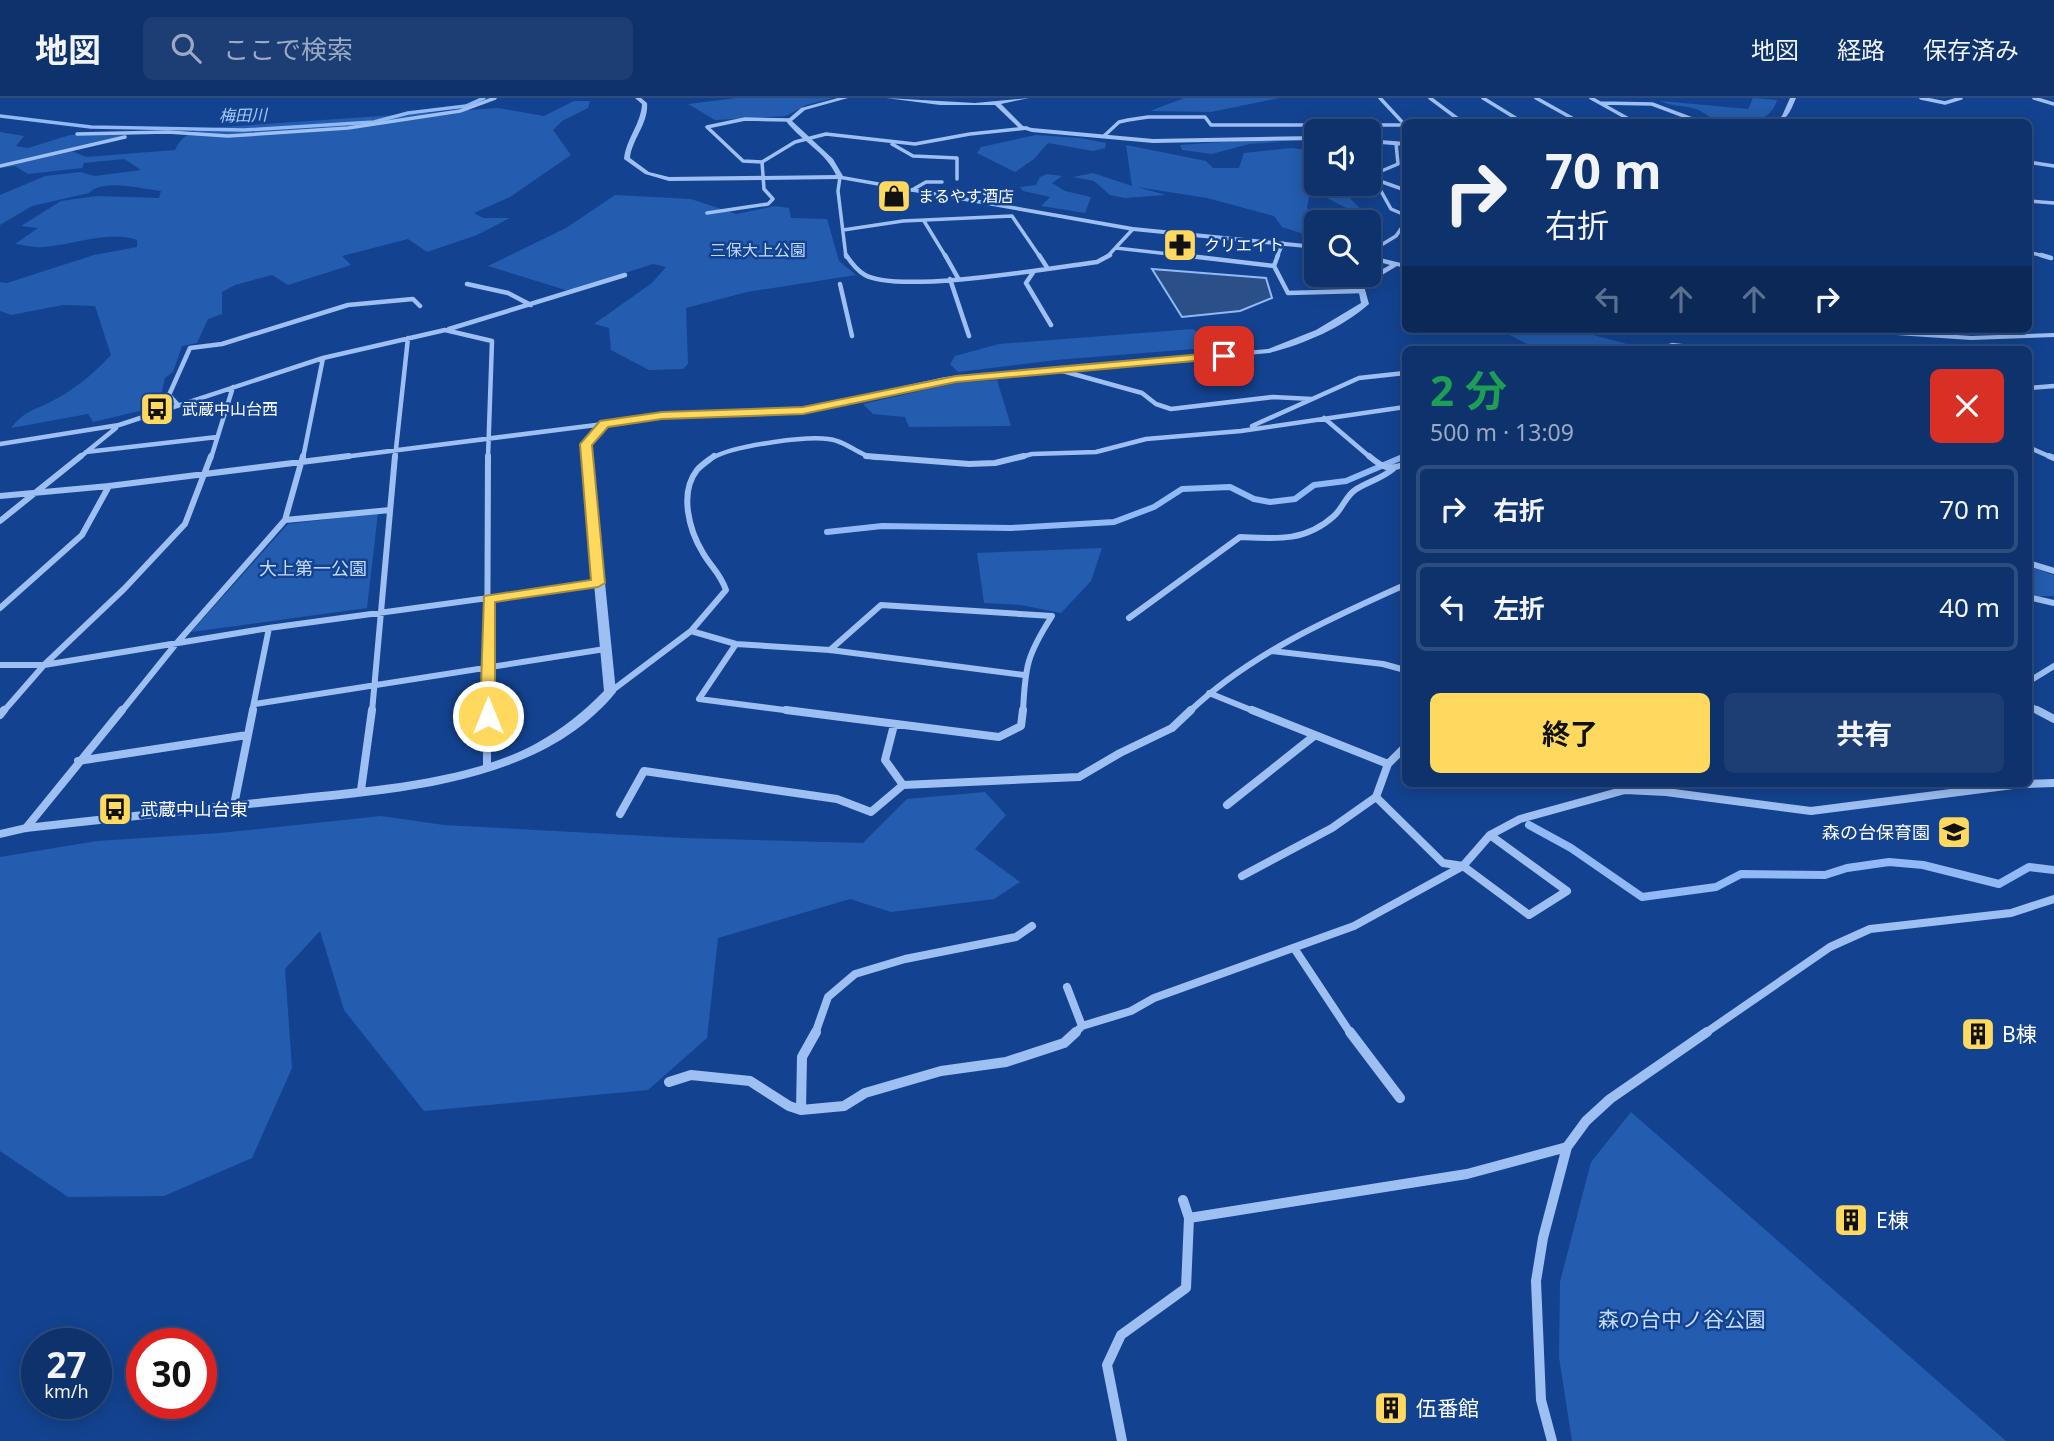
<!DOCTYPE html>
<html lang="ja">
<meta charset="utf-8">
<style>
body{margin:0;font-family:"Noto Sans","Noto Sans JP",sans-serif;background:#1c3e74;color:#f1f3f6;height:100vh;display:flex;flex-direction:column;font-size:26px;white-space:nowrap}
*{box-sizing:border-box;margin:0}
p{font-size:23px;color:#9baac2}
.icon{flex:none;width:38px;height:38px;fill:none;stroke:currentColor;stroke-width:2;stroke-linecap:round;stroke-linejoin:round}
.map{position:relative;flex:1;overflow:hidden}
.side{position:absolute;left:1402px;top:248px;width:630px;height:441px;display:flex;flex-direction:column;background:#0e326c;border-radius:10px;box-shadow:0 4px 18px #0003,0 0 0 2px #2e4d7f}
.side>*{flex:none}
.guide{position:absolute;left:1402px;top:21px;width:630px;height:214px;border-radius:10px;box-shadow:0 4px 18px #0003,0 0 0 2px #2e4d7f;background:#0e326c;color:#f1f3f6;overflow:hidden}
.controls{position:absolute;left:1304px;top:21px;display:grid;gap:14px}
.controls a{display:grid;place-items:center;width:77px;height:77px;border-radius:10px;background:#0e326c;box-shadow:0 4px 18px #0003,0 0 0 2px #2e4d7f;font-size:35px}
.speed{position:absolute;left:21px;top:1230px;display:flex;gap:14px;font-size:35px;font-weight:700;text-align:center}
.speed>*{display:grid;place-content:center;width:91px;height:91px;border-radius:50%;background:#0e326c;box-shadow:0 4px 18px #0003,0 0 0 2px #2e4d7f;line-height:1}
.speed small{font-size:18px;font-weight:400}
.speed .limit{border:10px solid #d22;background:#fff;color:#111}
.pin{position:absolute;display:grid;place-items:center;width:60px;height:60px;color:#fff;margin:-30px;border-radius:14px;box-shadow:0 4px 10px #0006}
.me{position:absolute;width:77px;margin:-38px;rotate:0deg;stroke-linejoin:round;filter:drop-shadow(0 0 5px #0008)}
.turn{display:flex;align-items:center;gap:24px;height:147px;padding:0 28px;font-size:32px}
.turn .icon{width:91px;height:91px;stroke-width:2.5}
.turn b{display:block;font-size:49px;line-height:60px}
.lanes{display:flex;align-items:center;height:66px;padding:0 28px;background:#0003;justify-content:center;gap:35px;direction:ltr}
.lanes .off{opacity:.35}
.round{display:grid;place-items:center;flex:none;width:74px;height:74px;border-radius:10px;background:#1c3e74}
.overview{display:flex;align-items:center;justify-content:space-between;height:119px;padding:0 28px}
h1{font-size:42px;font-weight:700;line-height:52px;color:#1e9e55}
.primary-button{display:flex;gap:14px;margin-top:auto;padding:14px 28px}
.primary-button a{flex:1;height:80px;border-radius:10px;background:#ffd95e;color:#111;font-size:28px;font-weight:700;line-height:80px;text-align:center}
.primary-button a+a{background:#1c3e74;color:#f1f3f6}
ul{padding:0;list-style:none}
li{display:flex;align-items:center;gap:21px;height:88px;margin:0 14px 10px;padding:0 14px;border:4px solid #2e4d7f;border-radius:10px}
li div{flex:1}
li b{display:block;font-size:26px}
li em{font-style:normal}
header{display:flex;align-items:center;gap:42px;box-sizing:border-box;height:98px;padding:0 35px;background:#0e326c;border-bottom:2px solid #2e4d7f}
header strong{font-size:33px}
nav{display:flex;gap:38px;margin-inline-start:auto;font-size:24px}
.search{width:490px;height:63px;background:#1c3e74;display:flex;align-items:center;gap:18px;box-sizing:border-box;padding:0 24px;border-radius:10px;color:#9baac2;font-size:26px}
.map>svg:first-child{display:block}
</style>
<header>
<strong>地図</strong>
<div class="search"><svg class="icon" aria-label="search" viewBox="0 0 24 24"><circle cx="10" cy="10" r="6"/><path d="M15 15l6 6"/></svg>ここで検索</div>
<nav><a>地図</a><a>経路</a><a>保存済み</a></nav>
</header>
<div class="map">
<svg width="2054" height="1343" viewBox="0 0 2054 1343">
<rect width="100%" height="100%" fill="#134390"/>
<path fill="#245caf" d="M 736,0 L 833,0 L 806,7 L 786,18 L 715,22 L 688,6 Z
M 1184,0 L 1279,0 L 1211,14 L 1150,13 Z
M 1753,0 L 1777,2 C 1771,25 1742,29 1722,24 C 1711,22 1703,12 1692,10 C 1681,7 1674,9 1660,3 L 1748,11 Z
M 574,3 L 590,3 L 588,10 L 562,23 L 553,32 L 571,57 L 510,99 L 474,115 L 483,120 L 510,120 L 477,137 L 427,154 L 408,141 L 342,158 L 351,167 L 288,187 L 272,177 L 235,187 L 222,194 L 222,216 L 208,221 L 197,245 L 182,248 L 173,274 L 165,280 L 161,298 L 165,307 L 93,324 L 88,316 L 11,330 C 27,310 35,313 56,301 C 78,289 94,275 111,257 L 95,208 L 63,207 L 11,217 L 0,213 L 0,184 L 7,185 L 94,157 L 137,149 L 137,142 C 107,132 74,147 43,149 C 34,150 24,147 15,146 L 38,130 L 21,128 L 61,103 L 97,98 L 159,100 L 161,93 C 142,91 103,80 89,95 L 32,108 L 0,127 L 0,97 L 45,78 L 80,74 L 95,78 L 141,72 L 124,61 L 84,65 L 82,70 L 28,76 L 15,68 L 0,70 L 0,34 L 24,38 L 16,48 L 28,50 L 70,37 L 130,36 L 72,53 L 86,59 L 175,52 C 185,31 202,31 223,29 L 498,10 L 544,18 Z
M 1036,37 L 1080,40 L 1106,45 L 1105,50 L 1093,53 L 1048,45 L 1034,61 L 1015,74 L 977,55 L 981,49 Z
M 1250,42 L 1282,44 L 1249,46 L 1212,56 L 1182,52 L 1180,47 Z
M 1126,47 L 1206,63 L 1213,70 L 1239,70 L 1244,55 L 1291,50 L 1316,53 L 1316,86 L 1343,86 L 1350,100 L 1372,123 L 1319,96 L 1309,99 L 1307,110 L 1324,124 L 1316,124 L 1316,140 L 1282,129 L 1274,118 L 1207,100 L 1137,89 L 1166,97 L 1125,100 L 1110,97 L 1094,83 L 1073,79 L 1093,75 L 1132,88 Z
M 1047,76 L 1062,78 L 1052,85 L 1065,93 L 1091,99 L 1085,115 L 1041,108 L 1050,99 L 1023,93 L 1020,89 L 1036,87 L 1040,79 Z
M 615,97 L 691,101 L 736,116 L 775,108 L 789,110 L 791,120 L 827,121 L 839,163 L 856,177 L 747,194 L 686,210 L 688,266 L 683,271 L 649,272 L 611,252 L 609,230 L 594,226 L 652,185 L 666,169 L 653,166 L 569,193 L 488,168 L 566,130 Z
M 1193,231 L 1218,249 L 1056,262 L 958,274 L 950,266 L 955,258 L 999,246 Z
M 1521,231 L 1570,231 L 1650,252 L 1538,252 L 1508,236 Z
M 997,282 L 1011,328 L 909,329 L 905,319 L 873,316 L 863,306 L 956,285 Z
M 378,415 L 367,510 L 191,534 L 288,426 Z
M 1102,450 L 1091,483 L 1061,515 L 1021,507 L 984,505 L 977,455 Z
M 2028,468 L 2054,477 L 2054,498 L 2038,498 L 2028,494 Z
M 985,694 L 1006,717 L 975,751 L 1020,784 L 994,801 L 891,814 L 850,801 L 718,840 L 707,940 L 648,992 L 424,1013 L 344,912 L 320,833 L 285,871 L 292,970 L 252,1060 L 164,1098 L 68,1099 L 0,1053 L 0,759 L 97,743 L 220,735 L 381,718 L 444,727 L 684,740 L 863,745 L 907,701 Z
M 1631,1014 L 2006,1343 L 1572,1343 L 1559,1259 L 1560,1184 L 1591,1064 Z"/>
<path fill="#2b4f88" stroke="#90b9f5" stroke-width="2" d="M 1152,171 L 1266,180 L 1272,200 L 1240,213 L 1182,219 Z"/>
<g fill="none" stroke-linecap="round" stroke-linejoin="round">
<path stroke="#90b9f5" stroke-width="3.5" d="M 0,18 L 91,29 L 244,32 L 374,24 L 408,15 L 466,8 L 484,0"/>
<path stroke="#90b9f5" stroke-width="4.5" d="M 1658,252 L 1672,247 L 1715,252
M 1401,360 L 1405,358"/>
<path stroke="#90b9f5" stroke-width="6" d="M 827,434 L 882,428 L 1011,430 L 1114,424 L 1154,409 L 1182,391 L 1230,389 L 1254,401 L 1270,404 L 1295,401 L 1314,387 L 1346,383 L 1405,358"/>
<path stroke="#90b9f5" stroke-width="8" d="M 1529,727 L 1571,750 L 1642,799 L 1716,789 L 1741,776 L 1825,777 L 1847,770 L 1889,764 L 1923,767 L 1999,786 L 2029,769 L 2054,772"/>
<path stroke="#9ebff2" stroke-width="3.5" d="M 1430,0 L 1462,24
M 1483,0 L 1522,24
M 1536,0 L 1579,24
M 1591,0 L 1634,24
M 1921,0 L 1945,5 L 1961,0
M 2034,0 L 2054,6
M 1600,5 L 1652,6 L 1700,24
M 77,36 L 168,34 L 228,38 L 348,30 L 460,13 L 495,0
M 1104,38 L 1119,24 L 1128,22 L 1148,19 L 1205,19 L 1211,27 L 1405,27 L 1380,0
M 1396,45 L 1398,66 L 1372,77 L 1391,111 L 1405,117
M 892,46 L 913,58 L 957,60 L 957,81
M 762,64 L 743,63 L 707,29 L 745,21 L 790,22
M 2028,64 L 2054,68
M 0,68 L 125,39
M 840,79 L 838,93 L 846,159
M 1374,81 L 1405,92
M 912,92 L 926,84 L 942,84
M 2028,103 L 2054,105
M 707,115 L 768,106 L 773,101 L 764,91 L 762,64 L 795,44 L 826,36 L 915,46 L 970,36 L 1027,30
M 924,123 L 946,159
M 843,132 L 903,123 L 1012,118 L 1040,159
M 1116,150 L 1196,159
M 2028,154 L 2048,159
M 1368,155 L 1396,138 L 1405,125
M 1107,159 L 1133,131
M 1277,159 L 1283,145"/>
<path stroke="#9ebff2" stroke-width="4.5" d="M 846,157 C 850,163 858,173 865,177 C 899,196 1052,170 1097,164 L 1110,157
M 945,157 L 958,180
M 1039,157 L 1048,171
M 1181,157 L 1274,168
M 1278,157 L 1274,168 L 1288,195 L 1361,193
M 2041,157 L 2051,160
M 1034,173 L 1026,185 L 1051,227
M 950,181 L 969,238
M 467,186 L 508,195 L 531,207
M 840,186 L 852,238
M 449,231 L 625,177
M 323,260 L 445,232 L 492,243 L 488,360
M 1059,272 L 1142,295 L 1156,306 L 1171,311 L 1273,299 L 1312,301
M 2028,290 L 2054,288
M 178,307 L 169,297 L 190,250 L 222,246 L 348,207 L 413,201 L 420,208
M 1324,320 L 1371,360
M 1252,328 L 1359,280 L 1405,275
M 0,346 L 119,327 L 323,260 L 303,360
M 2028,349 L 2053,360
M 86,354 L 217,339
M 79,360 L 116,330
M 211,360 L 233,289
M 335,360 L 604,326
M 395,360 L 408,240
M 712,360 C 733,348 815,335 837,343 C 852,348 862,359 878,360
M 1017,360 L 1032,356 L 1096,354 L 1146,341 L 1241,333 L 1405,309"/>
<path stroke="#9ebff2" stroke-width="6" d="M 866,358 L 969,366 L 995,365 L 1024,358
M 1369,358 C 1382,369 1388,373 1405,366
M 2049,358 L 2054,360
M 0,398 L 109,388 L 349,358
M 285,422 L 390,412
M 0,423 L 81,358
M 2028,465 L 2054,473
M 2028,499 L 2054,505
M 0,510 L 82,437 L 109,388
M 1129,520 L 1240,439 C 1276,441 1305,444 1334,418 C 1342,411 1346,398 1355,392 C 1367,384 1381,381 1393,371
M 691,533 L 736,546 L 830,552 L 1024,577
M 736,546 L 699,601 L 800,614
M 830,552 L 881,507 L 1052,518 C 1027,557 1025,568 1023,614
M 1272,553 L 1383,566 L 1405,572
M 0,567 L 44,567 L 269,530 L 598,485
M 2028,584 L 2054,568
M 610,594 L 691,533 L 726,492 C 720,475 711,469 703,455 C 689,432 679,395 697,372 C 701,367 709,362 714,358
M 1209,595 L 1256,614
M 255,606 L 605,551
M 2028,607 L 2041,614
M 3,614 L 44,567 L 124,491 L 185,426 L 211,358
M 121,614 L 175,547 L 285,422 L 303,358
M 252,614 L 269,530
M 372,614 L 395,358
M 487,614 L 488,358
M 1189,614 C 1250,556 1329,521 1405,487"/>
<path stroke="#9ebff2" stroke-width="8" d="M 786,612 L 999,639 L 1021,628 L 1023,612
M 1252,612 L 1388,666
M 2037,612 L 2054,621
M 0,617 L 4,612
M 894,627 L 885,662 L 903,687 L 1079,679 L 1120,655 L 1172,630 L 1191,612
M 78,663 L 247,637
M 487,667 L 487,612
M 2028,686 L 2054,685
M 361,692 L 372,612
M 1376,699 L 1443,765 L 1463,768 L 1529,817 L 1567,793 L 1490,737
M 234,707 L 253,612
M 1227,707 L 1314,638
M 620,716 L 644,673 L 837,701 L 871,714 L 903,687
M 26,730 L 122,612
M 1242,778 L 1332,730 L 1376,699 L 1388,666 L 1405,649
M 1294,850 L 1351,936
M 1067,889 L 1082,928
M 815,936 L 828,899 L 855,876 L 905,861 L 1016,839 L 1032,828
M 1074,936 L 1082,928 L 1131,913 L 1154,900 L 1354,828 L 1463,768 L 1490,737 L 1520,721 L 1625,692 L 1666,694 L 1811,713 L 2021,686
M 1704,936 L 1830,849 L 1870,831 L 2011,815 L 2054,801"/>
<path stroke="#9ebff2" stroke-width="10" d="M 1350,934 L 1400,1000
M 669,984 L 691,977 L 750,983 L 789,1008 L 801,1012 L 844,1008 L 865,995 L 941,973 L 1006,964 L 1064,945 L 1076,934
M 801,1012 L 802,959 L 816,934
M 1189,1120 L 1467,1076 L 1567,1049
M 1122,1343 L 1107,1267 L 1121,1237 L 1186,1190 L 1189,1120 L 1183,1102
M 1552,1343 L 1541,1302 L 1536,1183 L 1543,1140 L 1567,1049 L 1586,1023 L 1610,1001 L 1707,934"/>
<path fill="#9ebff2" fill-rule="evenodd" d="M 635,0 L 641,0 L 647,5 C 649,25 632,41 630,60 L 649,74 L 669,79 L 836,77 C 826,54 801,43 786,23 L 801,10 L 838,0 L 848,0 L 805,12 L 792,23 L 833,61 L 843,78 L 1133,129 L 1316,147 L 1316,151 L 1133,133 L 840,81 L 669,83 L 645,76 L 624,61 C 626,41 641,26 642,6 Z
M 886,0 L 975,5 L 1029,0 L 1001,6 L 1023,28 L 1032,30 L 1153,41 L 1316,38 L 1316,42 L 1153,45 L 1032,34 L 1019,30 L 995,7 L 940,7 Z
M 1790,0 L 1796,0 C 1791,11 1788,24 1773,24 L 1782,18 Z
M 1368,41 L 1405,44 L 1405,48 L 1368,45 Z
M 1368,157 L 1405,166 L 1405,170 L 1397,168 L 1364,188 L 1369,206 C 1342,230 1304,246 1269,255 L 945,285 L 803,316 L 662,320 L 607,328 L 591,346 L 616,594 C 536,693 376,696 259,709 C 182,717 104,726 26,734 L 0,740 L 0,732 L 26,726 C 112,716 198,707 284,698 C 364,689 466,684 537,645 C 564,630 583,614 604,593 L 581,346 L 601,324 L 662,314 L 803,310 L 945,279 L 1268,251 L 1316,232 L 1361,205 L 1357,185 L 1390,167 L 1368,161 Z
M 1832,231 L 1872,231 L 1971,238 L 2054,235 L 2054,239 L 1971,242 L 1836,233 Z"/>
</g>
<path fill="#ffd95e" stroke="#a68d3d" stroke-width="2" d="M 1224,254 L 1229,258 L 1228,260 L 956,284 L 803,316 L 662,321 L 608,329 L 592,347 L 605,485 L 598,489 L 495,504 L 495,618 L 488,623 L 480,618 L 484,498 L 591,482 L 580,346 L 600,323 L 662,314 L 803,309 L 956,278 Z"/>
<defs>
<g id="shop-square" transform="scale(1.75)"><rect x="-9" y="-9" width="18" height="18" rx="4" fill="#ffd95e" stroke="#134390"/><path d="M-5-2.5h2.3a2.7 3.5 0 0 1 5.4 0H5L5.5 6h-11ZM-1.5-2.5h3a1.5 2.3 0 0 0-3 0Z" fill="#111"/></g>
<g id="pharmacy-square" transform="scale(1.75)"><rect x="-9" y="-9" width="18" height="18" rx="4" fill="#ffd95e" stroke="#134390"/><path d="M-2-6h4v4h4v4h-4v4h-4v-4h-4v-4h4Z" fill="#111"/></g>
<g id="bus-square" transform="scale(1.75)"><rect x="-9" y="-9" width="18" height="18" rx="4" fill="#ffd95e" stroke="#134390"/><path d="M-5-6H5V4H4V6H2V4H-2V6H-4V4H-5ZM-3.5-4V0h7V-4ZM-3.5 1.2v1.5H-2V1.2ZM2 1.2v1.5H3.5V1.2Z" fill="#111"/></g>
<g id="school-square" transform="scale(1.75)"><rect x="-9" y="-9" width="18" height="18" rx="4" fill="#ffd95e" stroke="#134390"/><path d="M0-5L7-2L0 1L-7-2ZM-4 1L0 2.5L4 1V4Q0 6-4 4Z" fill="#111"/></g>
<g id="building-square" transform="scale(1.75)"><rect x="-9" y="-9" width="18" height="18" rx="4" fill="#ffd95e" stroke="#134390"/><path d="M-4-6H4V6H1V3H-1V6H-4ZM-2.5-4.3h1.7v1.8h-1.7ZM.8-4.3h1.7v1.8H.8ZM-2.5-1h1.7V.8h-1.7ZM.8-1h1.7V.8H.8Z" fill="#111"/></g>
</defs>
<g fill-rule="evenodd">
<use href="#shop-square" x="894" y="98"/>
<use href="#pharmacy-square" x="1180" y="147"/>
<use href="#bus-square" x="157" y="311"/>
<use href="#bus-square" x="115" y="711"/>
<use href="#school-square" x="1954" y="734"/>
<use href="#building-square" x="1978" y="936"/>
<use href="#building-square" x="1851" y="1122"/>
<use href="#building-square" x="1391" y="1310"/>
</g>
<g text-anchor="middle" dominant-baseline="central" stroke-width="5" stroke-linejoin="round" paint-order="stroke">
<g font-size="16" font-style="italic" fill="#aacaf9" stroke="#134390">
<text transform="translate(243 17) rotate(-1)">梅田川</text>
</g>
<g font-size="16" fill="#fff" stroke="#134390" text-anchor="start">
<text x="918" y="98">まるやす酒店</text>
<text x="1204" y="147">クリエイト</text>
<text x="182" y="311">武蔵中山台西</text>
</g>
<g font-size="16" fill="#c5dbfc" stroke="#134390">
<text x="758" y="152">三保大上公園</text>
</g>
<g font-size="18" fill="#c5dbfc" stroke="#134390">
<text x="313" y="470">大上第一公園</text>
</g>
<g font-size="18" fill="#fff" stroke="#134390" text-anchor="start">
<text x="140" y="711">武蔵中山台東</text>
<text x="1930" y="734" text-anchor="end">森の台保育園</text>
</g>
<g font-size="21" fill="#fff" stroke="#134390" text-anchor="start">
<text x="2002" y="936">B棟</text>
<text x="1876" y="1122">E棟</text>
<text x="1416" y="1310">伍番館</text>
</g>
<g font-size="21" fill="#c5dbfc" stroke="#134390">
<text x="1682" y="1221">森の台中ノ谷公園</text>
</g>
</g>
</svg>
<div class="controls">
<a><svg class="icon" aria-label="sound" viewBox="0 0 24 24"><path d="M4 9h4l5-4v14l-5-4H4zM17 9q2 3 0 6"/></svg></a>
<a><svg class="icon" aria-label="search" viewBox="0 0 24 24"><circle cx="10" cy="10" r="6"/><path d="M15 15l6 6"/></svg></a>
</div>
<div class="speed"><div>27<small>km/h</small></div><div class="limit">30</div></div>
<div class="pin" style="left:1224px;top:258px;background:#d93025"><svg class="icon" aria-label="arrive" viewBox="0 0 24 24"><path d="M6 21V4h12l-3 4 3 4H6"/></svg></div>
<svg class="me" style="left:488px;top:618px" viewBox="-20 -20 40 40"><circle r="17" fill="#ffd95e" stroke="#fff" stroke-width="3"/><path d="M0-11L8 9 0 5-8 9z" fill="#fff"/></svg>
<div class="guide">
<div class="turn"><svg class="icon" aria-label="right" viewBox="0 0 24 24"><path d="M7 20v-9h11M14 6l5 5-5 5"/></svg><div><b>70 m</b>右折</div></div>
<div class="lanes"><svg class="icon off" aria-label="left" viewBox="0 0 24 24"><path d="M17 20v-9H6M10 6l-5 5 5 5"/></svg><svg class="icon off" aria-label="ahead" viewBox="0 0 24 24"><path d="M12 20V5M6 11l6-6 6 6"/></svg><svg class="icon off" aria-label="ahead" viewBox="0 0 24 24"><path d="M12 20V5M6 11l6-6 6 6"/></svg><svg class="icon" aria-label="right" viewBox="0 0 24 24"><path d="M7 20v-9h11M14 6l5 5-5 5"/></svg></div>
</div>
<section class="side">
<div class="overview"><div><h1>2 分</h1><p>500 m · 13:09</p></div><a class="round" style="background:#d93025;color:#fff"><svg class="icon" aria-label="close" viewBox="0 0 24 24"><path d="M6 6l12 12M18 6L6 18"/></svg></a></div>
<ul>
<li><svg class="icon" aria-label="right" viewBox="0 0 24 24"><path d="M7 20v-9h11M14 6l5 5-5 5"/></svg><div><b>右折</b></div><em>70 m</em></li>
<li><svg class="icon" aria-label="left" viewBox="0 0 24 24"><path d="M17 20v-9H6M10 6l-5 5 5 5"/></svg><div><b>左折</b></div><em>40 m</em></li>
</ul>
<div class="primary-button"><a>終了</a><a>共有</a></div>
</section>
</div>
